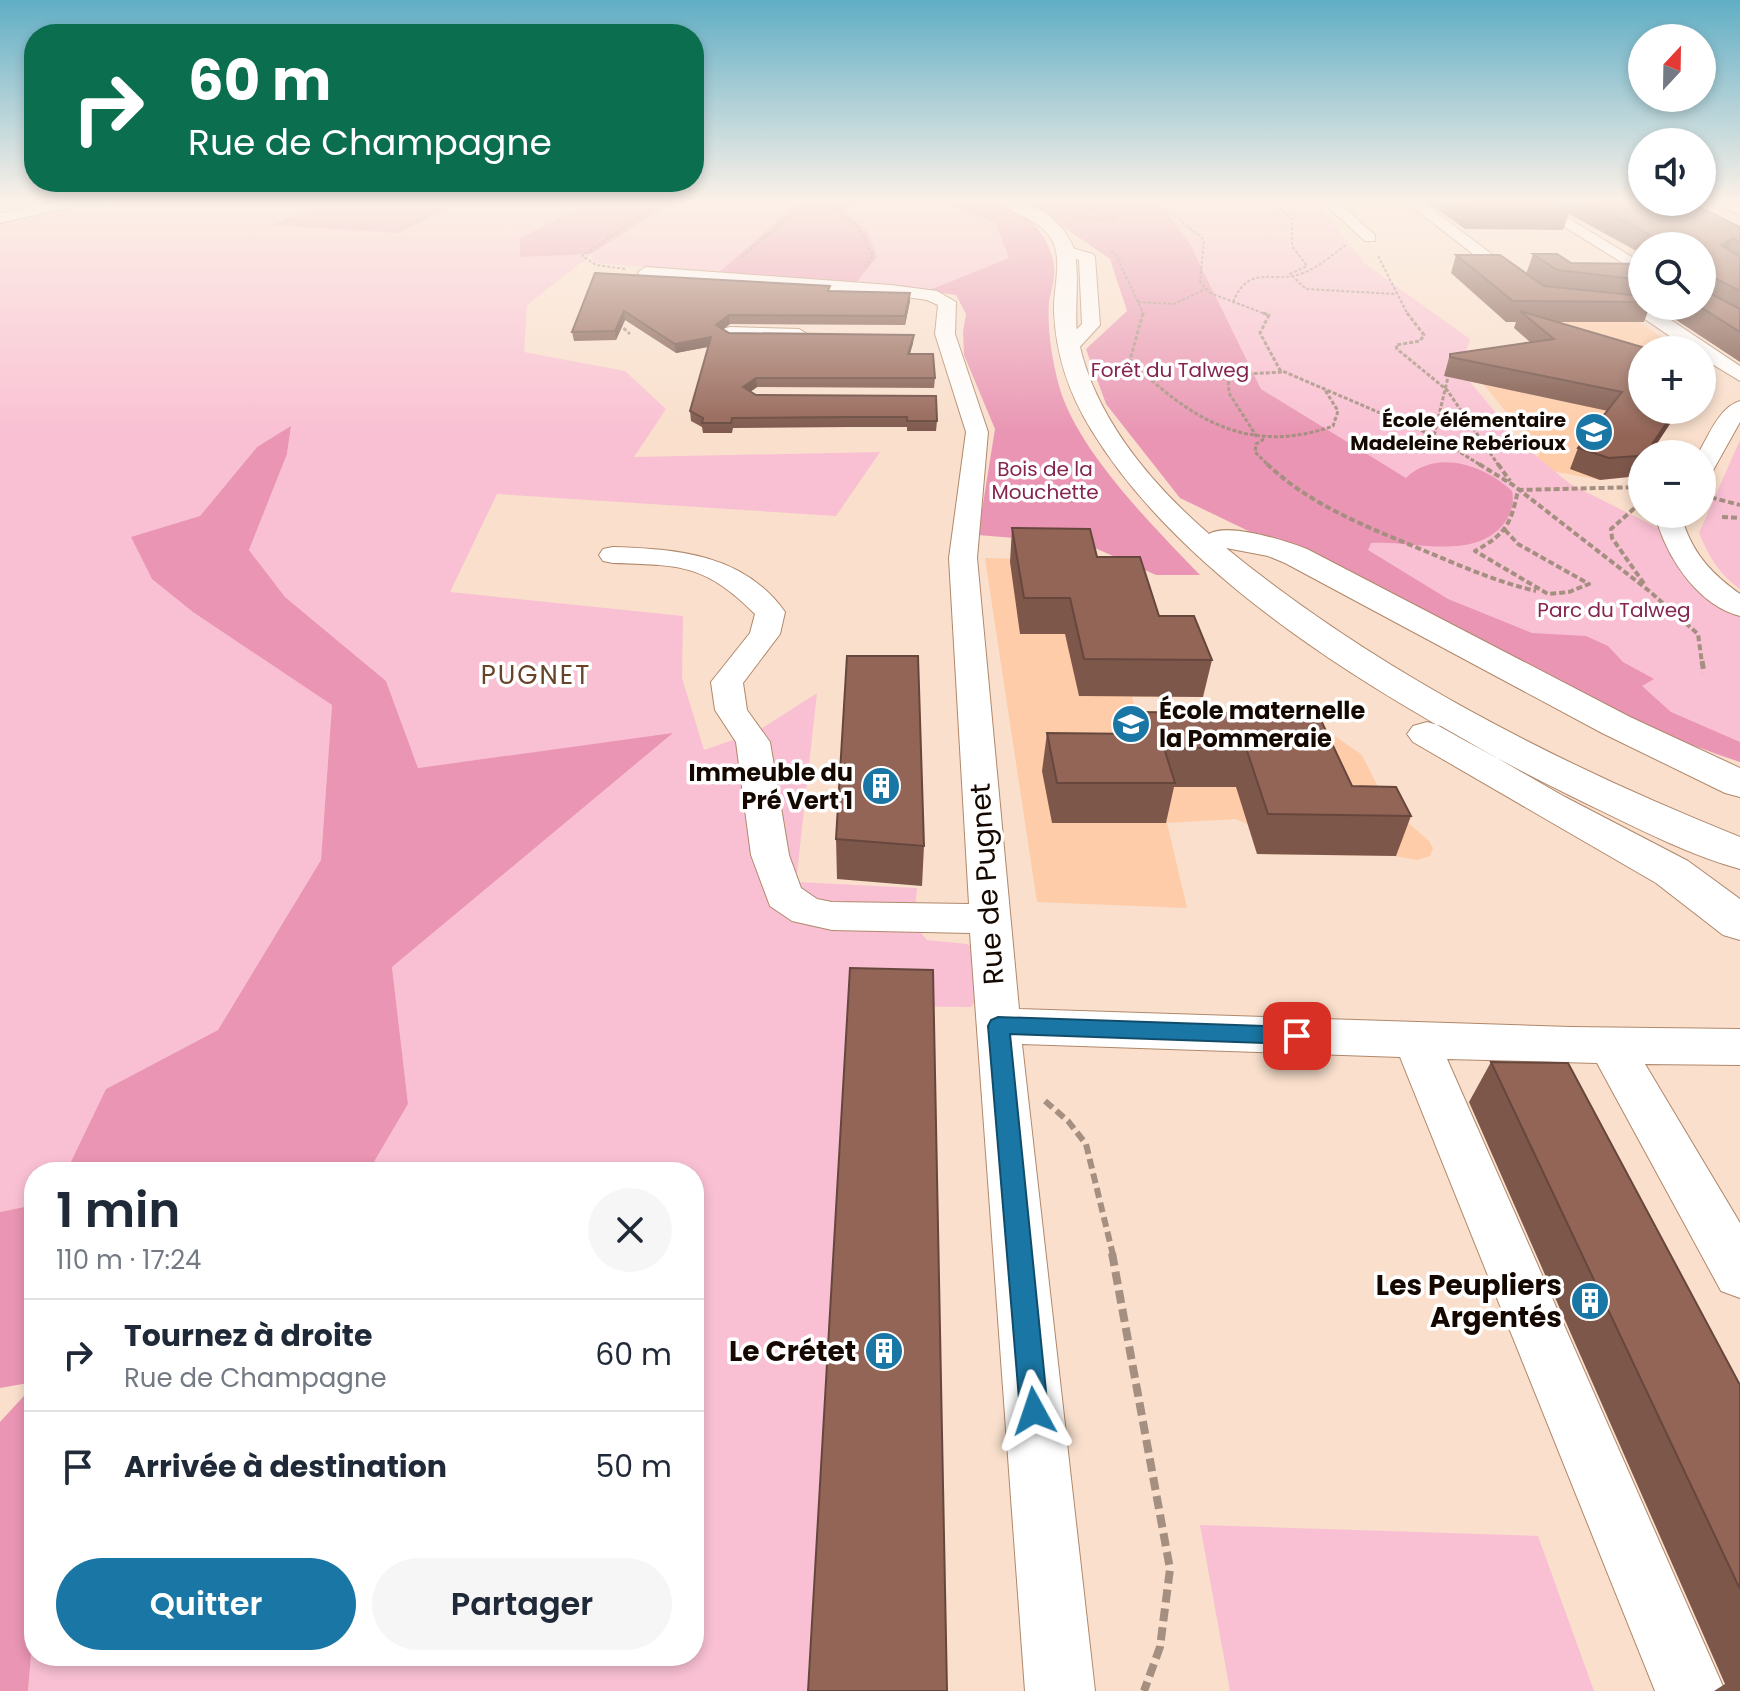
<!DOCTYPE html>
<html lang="fr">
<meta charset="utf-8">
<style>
body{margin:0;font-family:Poppins,sans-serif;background:#f6f6f7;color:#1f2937;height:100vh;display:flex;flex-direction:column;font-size:30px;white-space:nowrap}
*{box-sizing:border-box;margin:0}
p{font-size:26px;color:#747a83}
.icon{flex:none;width:44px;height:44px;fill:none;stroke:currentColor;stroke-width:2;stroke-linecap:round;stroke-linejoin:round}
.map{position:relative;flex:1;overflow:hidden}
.details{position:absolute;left:24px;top:1162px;width:680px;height:504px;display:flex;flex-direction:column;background:#fff;border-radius:32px;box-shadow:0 4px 12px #0003}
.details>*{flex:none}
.top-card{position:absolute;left:24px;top:24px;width:680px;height:168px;border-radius:32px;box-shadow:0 4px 12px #0003;background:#0b6e4f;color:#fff;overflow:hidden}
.needle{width:52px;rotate:22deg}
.tools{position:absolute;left:1628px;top:24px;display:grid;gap:16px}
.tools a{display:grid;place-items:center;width:88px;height:88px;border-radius:50%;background:#fff;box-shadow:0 4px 12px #0003;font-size:40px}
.pin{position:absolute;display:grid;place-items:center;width:68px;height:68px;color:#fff;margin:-34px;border-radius:16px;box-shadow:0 4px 12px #0006}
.me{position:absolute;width:88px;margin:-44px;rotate:355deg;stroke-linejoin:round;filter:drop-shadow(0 0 6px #0008)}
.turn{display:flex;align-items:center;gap:28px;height:168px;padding:0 32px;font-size:36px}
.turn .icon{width:104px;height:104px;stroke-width:2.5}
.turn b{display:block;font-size:56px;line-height:68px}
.round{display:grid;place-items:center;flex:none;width:84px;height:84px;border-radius:42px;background:#f6f6f7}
.overview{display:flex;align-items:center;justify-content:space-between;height:136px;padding:0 32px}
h1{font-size:48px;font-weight:600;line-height:60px}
.cta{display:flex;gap:16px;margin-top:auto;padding:16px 32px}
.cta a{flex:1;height:92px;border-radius:48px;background:#1a76a4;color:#fff;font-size:32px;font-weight:600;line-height:92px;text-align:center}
.cta a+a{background:#f6f6f7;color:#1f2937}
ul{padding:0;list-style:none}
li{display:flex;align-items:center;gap:24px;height:112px;padding:0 32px;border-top:2px solid #e0e1e3}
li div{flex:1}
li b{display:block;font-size:30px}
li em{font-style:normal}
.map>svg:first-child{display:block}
</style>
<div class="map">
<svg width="1740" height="1691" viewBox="0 0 1740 1691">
<rect width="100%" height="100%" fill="#f9dfcc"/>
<path fill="#fecca8" d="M 1470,274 L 1627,313 L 1680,350 L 1642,350 L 1597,357 Z
M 1483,384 L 1642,410 L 1679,411 L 1650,454 L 1642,454 L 1642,467 L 1629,477 L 1600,480 L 1530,467 L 1540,453 Z
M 985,558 L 1084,560 L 1187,653 L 1203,697 L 1132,697 L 1153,772 L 1317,736 L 1335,736 L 1362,755 L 1386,803 L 1429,841 L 1433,848 L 1430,856 L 1417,860 L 1395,856 L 1257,854 L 1248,824 L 1235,819 L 1167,823 L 1187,908 L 1037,902 Z"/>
<path fill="#f9c0d3" d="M 159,198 L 341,198 L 275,224 L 398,233 L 467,198 L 600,198 L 520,238 L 521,257 L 591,254 L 678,198 L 804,198 L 718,273 L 593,263 L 591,255 L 527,305 L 524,352 L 625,371 L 666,409 L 634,457 L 880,452 L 836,516 L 497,494 L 450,592 L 683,616 L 682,678 L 704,750 L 756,732 L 817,693 L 796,882 L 917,888 L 914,925 L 927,940 L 967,944 L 976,950 L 979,995 L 971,1007 L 850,1006 L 807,1691 L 28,1691 L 34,1619 L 34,1656 L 694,1656 L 694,1172 L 368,1172 L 408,1104 L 392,967 L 672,734 L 418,768 L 386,681 L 285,597 L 249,550 L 287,454 L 291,427 L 257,447 L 200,516 L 132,538 L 332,705 L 321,860 L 218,1030 L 106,1089 L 66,1172 L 34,1172 L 34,1205 L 0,1212 L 0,223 L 70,205 L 102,207 Z
M 889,198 L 958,208 L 995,223 L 1009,259 L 927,291 L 856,283 L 840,209 Z
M 1139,198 L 1313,198 L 1364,263 L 1470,339 L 1460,370 L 1522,444 L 1570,484 L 1670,534 L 1740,598 L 1740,762 L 1715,754 L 1190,502 L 1447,504 L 1261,389 L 1189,242 L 1161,205 Z
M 1740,440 L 1740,589 C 1719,574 1709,557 1699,533 Z
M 1200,1525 L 1538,1536 L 1594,1691 L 1230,1691 Z"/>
<path fill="#e995b3" d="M 341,198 L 467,198 L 399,233 L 272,225 Z
M 600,198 L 678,198 L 591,254 L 520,257 L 520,238 Z
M 804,198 L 889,198 L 841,209 L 866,230 L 877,257 L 856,283 L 718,273 Z
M 893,198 C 923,198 956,194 985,198 C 1018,202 1050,232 1054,266 C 1056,277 1051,290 1049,302 C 1047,329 1052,359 1059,386 C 1078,452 1153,526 1200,575 L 1156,575 L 1086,544 L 978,535 L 995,429 L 964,355 L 963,332 L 966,314 L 956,295 L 927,291 L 1009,258 L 995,223 L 958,208 Z
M 1021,198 L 1139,198 L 1161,205 L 1189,242 L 1261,389 L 1406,478 C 1437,448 1485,466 1512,491 C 1515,503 1510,517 1502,526 C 1470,561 1412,540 1371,543 L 1368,550 L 1448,599 L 1532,633 L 1586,636 L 1608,646 L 1623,662 L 1654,679 L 1642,686 L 1671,712 L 1740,742 L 1740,762 L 1638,726 L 1404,606 L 1180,498 L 1106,404 L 1086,349 L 1127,311 L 1110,259 Z
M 291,426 L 287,454 L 249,550 L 285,597 L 386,681 L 418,768 L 673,733 L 392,967 L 408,1104 L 368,1172 L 66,1172 L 106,1089 L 218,1030 L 321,860 L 332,705 L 193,612 L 152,579 L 131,537 L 200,516 L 257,447 Z
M 34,1205 L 34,1382 L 0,1388 L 0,1212 Z
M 34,1385 L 34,1619 L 28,1691 L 0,1691 L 0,1422 Z"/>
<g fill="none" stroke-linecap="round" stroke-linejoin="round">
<g stroke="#b0886b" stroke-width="2">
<path id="minor" d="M 0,198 L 11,198 L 5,207 L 0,208 Z
M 1318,198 L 1333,198 L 1375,235 L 1375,241 L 1365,241 Z
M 1401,198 L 1417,198 L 1533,285 L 1524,290 L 1518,289 Z
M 1518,198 L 1535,198 L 1642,263 L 1642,275 Z
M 1702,198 L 1721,198 L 1740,206 L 1740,215 Z
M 1065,246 L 1093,254 L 1095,257 L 1100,325 L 1077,350 L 1070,352 L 1060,346 L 1082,324 L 1079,260 L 1059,254 L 1059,248 Z
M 646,267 L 891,285 L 937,291 L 956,302 L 955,334 L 988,432 L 977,558 L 1019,1009 L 1570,1027 L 1740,1029 L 1740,1065 L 1645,1064 L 1740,1223 L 1740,1298 L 1721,1291 L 1597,1063 L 1447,1059 L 1725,1691 L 1655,1691 L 1400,1057 L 1022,1044 L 1095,1691 L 1025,1691 L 970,933 L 832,930 L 792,921 L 770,906 L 751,855 L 736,742 L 715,710 L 711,682 L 750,633 L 755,614 C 705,564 680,565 613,563 L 603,561 L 599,555 L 603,549 L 613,547 C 677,549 744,554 785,612 L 780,634 L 743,683 L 747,710 L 770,742 L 789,855 L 801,888 L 817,899 L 832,902 L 969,904 L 949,558 L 966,432 L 935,334 L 938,305 L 927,300 L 891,295 L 640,276 L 638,272 Z
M 1596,299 L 1650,306 L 1740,366 L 1740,381 L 1702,358 L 1702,350 L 1690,350 L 1636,313 L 1590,308 L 1587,304 Z
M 730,327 L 799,329 L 809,335 L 799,341 L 723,337 L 720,333 L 723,329 Z
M 1740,401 L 1740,422 L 1711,474 L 1702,476 L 1702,454 L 1698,454 C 1708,437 1719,407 1740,401 Z
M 1664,514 L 1690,514 L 1684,525 C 1695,556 1713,575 1740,594 L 1740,616 C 1700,606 1670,562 1658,525 Z"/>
</g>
<g stroke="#b0886b" stroke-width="2">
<path id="major" d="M 71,198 L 101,198 L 99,201 L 0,223 L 0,213 Z
M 994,198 C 1024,197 1055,213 1070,240 C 1082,261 1074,306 1077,332 C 1090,412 1149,482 1209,534 C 1228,522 1286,541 1307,549 L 1630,717 L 1740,768 L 1740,797 L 1725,793 L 1602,733 L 1285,563 L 1268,556 L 1226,548 C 1379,673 1558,764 1740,837 L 1740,869 C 1683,853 1627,823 1573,797 C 1408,715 1190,591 1092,431 C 1069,394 1056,356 1054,312 C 1053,290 1063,260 1052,240 C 1039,217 1010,215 994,198 Z
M 1717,198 L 1740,198 L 1740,209 Z
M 1427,722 L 1441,726 L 1565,797 L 1688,861 L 1740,899 L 1740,940 L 1723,935 L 1656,883 L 1413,742 L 1407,734 L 1413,726 Z"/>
</g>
<path stroke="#a58f81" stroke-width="2" stroke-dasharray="3 2" stroke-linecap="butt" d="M 822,198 L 838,210
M 1138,198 L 1171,212 L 1204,240 L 1200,282 L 1210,293 L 1268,315
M 1268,198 L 1292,219 L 1292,246 L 1307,266 L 1290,274 L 1306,289 L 1396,294
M 1366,198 L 1374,204
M 1060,200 L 1112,215 L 1115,220 L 1074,218
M 1111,251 L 1116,255 L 1144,315
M 1378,256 L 1408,315
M 742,257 L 811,198
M 865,267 L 873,255 L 857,226 L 841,215 L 838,208 L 885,198
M 625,269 L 596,265 L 582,256 L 667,198
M 1138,302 L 1174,304 L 1206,289
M 1233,302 C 1250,262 1273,285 1303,273 C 1318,268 1333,254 1346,245"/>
<path stroke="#a58f81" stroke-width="3" stroke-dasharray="4 2" stroke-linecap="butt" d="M 1143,313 L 1130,360 C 1190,419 1248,456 1333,426 L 1338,411 L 1325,390
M 1263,313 L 1269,315 L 1260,333 L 1280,370 L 1434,436
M 1407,313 L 1424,335 L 1420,341 L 1396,345 L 1397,349 L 1447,390 L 1499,466
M 619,324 L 630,334
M 1449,373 L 1434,436 L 1482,466
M 1257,437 L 1229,393 L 1228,375 L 1283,372
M 1264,439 L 1256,444 L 1255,452 L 1269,466"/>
<path stroke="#a58f81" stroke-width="4" stroke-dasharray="6 3" stroke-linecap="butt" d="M 1267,464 C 1311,506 1370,528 1425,551 C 1461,566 1497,582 1536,591
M 1479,464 L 1513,485 L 1648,590 L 1698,634 L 1702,663
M 1498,464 L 1510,481
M 1702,495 L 1740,505
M 1642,506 L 1638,505 L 1611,529 L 1612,538 L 1645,585
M 1722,517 L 1740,518
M 1505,530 L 1518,544 L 1589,584 L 1569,592 L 1548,594 L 1475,551 C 1506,534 1511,524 1518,490 L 1642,487"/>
<path stroke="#a58f81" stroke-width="5" stroke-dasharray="8 4" stroke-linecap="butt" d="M 1702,661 L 1704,673"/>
<path stroke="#a58f81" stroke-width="6" stroke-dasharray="10 5" stroke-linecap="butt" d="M 1045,1101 L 1068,1121 L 1086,1144 L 1113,1255"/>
<path stroke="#a58f81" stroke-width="8" stroke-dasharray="13 6" stroke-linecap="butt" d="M 1112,1253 L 1170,1569 L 1160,1647 L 1144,1691"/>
<use href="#minor" fill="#fff" fill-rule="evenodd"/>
<use href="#major" fill="#fff" fill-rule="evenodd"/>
</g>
<path fill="#7e574b" d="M 1334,198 L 1401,198 L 1400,201 L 1341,201 Z
M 1421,198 L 1642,198 L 1740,227 L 1740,362 L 1655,306 L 1702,306 L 1702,246 L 1642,246 L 1642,254 L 1569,214 L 1563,230 L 1465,229 Z
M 1533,254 L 1571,263 L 1642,264 L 1642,306 L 1650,306 L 1644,322 L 1557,322 L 1642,410 L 1679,410 L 1650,454 L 1642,454 L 1642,467 L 1629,477 L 1600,480 L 1570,469 L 1578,448 L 1608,411 L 1444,376 L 1450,354 L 1530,342 L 1514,328 L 1516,322 L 1506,322 L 1451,273 L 1456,255 L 1526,274 Z
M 595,273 L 830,291 L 910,293 L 910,301 L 905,325 L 730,324 L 723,329 L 729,333 L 913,343 L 910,354 L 935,378 L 934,388 L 757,387 L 750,392 L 756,395 L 937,421 L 936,431 L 907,431 L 907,427 L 849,427 L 733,428 L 732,433 L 703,433 L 702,427 L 691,421 L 690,411 L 708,347 L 676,353 L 625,320 L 616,340 L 574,341 L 572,332 Z
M 1012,528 L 1097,557 L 1159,616 L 1212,660 L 1203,697 L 1079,696 L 1065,634 L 1020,634 L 1010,562 Z
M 1136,712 L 1318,714 L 1352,786 L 1411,816 L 1396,856 L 1257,854 L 1236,787 L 1174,787 L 1166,823 L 1052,823 L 1042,771 L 1047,733 L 1133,734 Z
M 836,839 L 924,846 L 922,886 L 837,879 Z
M 1491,1062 L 1740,1385 L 1740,1691 L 1714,1691 L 1725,1684 L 1469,1102 Z"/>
<path fill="#67473d" d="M 1733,238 L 1724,258 L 1721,245 Z
M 1713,277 L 1703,298 L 1702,299 L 1702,282 Z
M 910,293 L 910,301 L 905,325 L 905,316 Z
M 624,311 L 625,320 L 616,340 L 615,331 Z
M 729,315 L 730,324 L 717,334 L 716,325 Z
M 914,335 L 913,343 L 907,363 L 908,354 Z
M 711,337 L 712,346 L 676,353 L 675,344 Z
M 756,378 L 757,387 L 743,397 L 743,387 Z
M 1675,410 L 1679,410 L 1650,454 L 1642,454 L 1642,466 L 1629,477 L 1638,456 Z"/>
<path fill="#936557" stroke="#67473d" stroke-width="2" d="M 1452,198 L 1548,198 L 1570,211 L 1470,210 Z
M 1580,198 L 1642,198 L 1642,202 L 1689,202 L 1740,227 L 1740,242 L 1733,238 L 1721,245 L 1740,257 L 1740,291 L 1713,277 L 1702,282 L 1702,264 L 1705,264 L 1702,262 L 1702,246 L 1671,246 Z
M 1533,254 L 1557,254 L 1571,263 L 1642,264 L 1642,280 L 1557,270 Z
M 1456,255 L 1500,255 L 1544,286 L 1642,296 L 1642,302 L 1513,301 Z
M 595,273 L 830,286 L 828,291 L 910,293 L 905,316 L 729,315 L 716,325 L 729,333 L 914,335 L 908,354 L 933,354 L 935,378 L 756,378 L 743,387 L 756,395 L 936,396 L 937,421 L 907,421 L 907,417 L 849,417 L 732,418 L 731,423 L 702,423 L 703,418 L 690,411 L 711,337 L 675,344 L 624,311 L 615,331 L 572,332 Z
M 1702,289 L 1740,309 L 1740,332 L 1699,306 L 1702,306 Z
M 1520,311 L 1652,350 L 1642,350 L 1642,410 L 1675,410 L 1651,446 L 1638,456 L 1609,458 L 1578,448 L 1622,392 L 1450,357 L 1450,354 L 1554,339 Z
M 1012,528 L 1090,529 L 1097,557 L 1140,557 L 1159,616 L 1194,616 L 1212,660 L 1084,659 L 1070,598 L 1024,598 Z
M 847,656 L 918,656 L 924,846 L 836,839 Z
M 1136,712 L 1318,714 L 1352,786 L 1396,787 L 1411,816 L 1268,814 L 1246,748 L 1164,748 L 1175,783 L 1057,783 L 1047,733 L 1143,734 Z
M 850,968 L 933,970 L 947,1691 L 808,1691 Z
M 1491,1062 L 1568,1063 L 1740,1385 L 1740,1589 Z"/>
<linearGradient id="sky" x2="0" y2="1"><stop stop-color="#60aec5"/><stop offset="0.46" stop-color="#fcf1e8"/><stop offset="1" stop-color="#fcf1e8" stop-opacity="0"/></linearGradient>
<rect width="1740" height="435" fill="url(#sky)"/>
<path fill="#1a76a4" stroke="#114d6b" stroke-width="2" d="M 998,1017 L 1297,1027 L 1304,1030 L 1307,1036 L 1304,1042 L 1297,1044 L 1010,1034 L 1048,1411 L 1044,1421 L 1034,1426 L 1024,1421 L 1020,1411 L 988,1026 L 991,1020 Z"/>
<defs>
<g id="school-disc" transform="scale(2)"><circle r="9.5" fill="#1a76a4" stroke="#fff"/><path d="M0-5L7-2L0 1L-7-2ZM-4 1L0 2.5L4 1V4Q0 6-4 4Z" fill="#fff"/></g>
<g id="building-disc" transform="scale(2)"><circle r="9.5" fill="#1a76a4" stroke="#fff"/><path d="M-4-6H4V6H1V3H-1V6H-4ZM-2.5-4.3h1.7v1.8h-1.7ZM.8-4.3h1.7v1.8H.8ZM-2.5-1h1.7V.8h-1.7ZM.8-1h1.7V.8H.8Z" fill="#fff"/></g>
</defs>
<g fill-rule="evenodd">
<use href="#school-disc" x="1594" y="432"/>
<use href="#school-disc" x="1131" y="724"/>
<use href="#building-disc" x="881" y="786"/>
<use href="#building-disc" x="1590" y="1301"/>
<use href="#building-disc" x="884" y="1351"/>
</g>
<g text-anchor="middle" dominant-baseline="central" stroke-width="7" stroke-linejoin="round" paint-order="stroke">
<g font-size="20" fill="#84244f" stroke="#fff">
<text x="1170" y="370">Forêt du Talweg</text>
<text x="1045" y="469">Bois de la<tspan x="1045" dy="23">Mouchette</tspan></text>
<text x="1614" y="610">Parc du Talweg</text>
</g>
<g font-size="20" font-weight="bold" fill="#150801" stroke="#fff" text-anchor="end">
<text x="1566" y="420">École élémentaire<tspan x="1566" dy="23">Madeleine Rebérioux</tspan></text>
</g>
<g font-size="24" font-weight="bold" fill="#150801" stroke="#fff" text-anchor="start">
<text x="1159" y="710">École maternelle<tspan x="1159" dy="28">la Pommeraie</tspan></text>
<text x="853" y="772" text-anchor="end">Immeuble du<tspan x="853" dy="28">Pré Vert 1</tspan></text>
</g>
<g font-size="26" letter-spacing="2" fill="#674328" stroke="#fff">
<text x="536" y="675">PUGNET</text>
</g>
<g font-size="28" fill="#150801" stroke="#fff">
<text transform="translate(987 884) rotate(-94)">Rue de Pugnet</text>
</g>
<g font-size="28" font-weight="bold" fill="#150801" stroke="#fff" text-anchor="end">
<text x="1562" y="1285">Les Peupliers<tspan x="1562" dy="32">Argentés</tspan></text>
<text x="856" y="1351">Le Crétet</text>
</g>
</g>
</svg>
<div class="tools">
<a><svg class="needle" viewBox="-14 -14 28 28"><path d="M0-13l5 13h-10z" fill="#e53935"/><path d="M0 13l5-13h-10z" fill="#747a83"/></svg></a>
<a><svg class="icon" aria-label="sound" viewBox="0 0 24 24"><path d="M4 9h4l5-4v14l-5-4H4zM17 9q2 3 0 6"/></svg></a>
<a><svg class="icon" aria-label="search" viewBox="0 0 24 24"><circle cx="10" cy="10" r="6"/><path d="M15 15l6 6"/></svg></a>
<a>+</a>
<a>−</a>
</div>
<div class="pin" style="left:1297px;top:1036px;background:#d93025"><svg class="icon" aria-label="arrive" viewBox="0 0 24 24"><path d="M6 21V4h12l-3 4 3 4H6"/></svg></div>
<svg class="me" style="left:1034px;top:1411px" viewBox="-20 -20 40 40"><path d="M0-17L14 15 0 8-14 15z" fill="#1a76a4" stroke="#fff" stroke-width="4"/></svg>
<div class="top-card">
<div class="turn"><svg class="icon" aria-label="right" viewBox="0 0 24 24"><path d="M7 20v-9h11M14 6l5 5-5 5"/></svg><div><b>60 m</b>Rue de Champagne</div></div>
</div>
<section class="details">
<div class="overview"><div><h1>1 min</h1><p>110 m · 17:24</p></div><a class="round"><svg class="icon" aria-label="close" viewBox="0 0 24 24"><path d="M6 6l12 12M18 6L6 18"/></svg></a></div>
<ul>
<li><svg class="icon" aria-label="right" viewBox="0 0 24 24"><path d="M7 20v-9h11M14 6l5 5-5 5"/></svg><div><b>Tournez à droite</b><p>Rue de Champagne</p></div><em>60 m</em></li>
<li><svg class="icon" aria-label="arrive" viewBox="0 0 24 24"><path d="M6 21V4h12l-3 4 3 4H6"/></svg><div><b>Arrivée à destination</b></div><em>50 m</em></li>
</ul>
<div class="cta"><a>Quitter</a><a>Partager</a></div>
</section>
</div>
